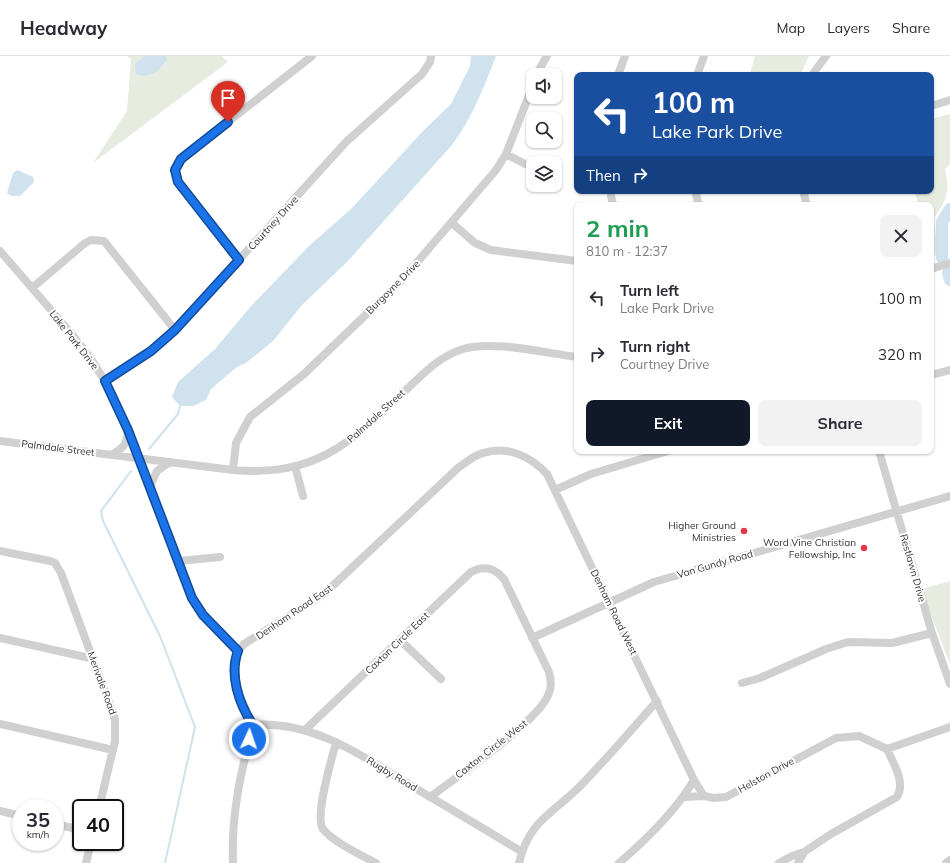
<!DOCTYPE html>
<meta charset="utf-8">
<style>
body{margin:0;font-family:Mulish,sans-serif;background:#f2f2f3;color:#2b2b33;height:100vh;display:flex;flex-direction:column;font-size:15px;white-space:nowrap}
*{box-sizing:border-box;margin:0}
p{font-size:13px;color:#7c7c81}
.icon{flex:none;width:22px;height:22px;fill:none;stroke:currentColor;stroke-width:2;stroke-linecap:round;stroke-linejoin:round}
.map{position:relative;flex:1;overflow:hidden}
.side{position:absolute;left:574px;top:146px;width:360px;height:252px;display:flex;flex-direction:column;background:#fff;border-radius:8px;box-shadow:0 1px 3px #0004}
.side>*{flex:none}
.guide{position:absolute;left:574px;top:16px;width:360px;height:122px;border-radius:8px;box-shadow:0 1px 3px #0004;background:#1a4fa0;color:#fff;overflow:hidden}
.tools{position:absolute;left:526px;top:12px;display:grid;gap:8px}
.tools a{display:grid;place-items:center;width:36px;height:36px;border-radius:8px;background:#fff;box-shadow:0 1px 3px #0004;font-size:20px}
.speed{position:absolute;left:12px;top:743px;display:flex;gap:8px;font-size:20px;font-weight:700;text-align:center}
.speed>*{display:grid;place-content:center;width:52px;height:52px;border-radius:50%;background:#fff;box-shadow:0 1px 3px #0004;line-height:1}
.speed small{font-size:10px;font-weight:400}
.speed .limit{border:2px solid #111;border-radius:6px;background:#fff;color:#111}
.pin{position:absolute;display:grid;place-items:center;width:34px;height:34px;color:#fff;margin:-41px -17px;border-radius:50% 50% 50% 0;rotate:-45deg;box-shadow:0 0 4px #0007}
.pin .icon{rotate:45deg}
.me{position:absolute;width:44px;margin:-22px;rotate:3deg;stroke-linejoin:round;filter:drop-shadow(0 0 3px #0008)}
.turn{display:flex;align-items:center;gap:14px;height:84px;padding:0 12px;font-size:18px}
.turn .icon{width:52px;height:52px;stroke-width:2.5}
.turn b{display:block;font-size:28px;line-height:34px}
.then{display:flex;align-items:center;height:38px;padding:0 12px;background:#0003;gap:8px;font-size:15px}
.round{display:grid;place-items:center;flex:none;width:42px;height:42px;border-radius:8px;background:#f2f2f3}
.headline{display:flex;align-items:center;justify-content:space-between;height:68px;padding:0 12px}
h1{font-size:24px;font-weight:700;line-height:30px;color:#1e9e55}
.primary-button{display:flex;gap:8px;margin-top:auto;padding:8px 12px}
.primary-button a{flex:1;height:46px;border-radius:8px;background:#111827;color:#fff;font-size:16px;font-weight:700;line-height:46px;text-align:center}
.primary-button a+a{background:#f2f2f3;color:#2b2b33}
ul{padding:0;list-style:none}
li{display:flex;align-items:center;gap:12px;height:56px;padding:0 12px}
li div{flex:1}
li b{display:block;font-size:15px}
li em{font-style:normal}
header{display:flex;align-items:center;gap:24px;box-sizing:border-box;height:56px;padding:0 20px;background:#fff;border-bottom:1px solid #e1e1e2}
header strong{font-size:19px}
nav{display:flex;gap:22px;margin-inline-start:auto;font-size:14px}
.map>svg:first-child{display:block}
</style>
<header>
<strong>Headway</strong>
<nav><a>Map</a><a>Layers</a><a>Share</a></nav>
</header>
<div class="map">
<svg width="950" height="807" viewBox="0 0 950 807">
<rect width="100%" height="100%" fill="#fff"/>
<path fill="#e6ecdf" d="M 127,0 L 144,0 L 135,9 L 167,2 L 165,0 L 222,0 L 228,6 L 93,107 L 127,55 L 131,3 Z
M 755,0 L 809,0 L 800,19 L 750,18 Z
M 950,58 L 950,108 L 945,113 C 950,136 947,143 934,162 L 938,199 L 931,200 L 931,149 L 918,149 L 915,135 L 931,135 L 931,63 Z
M 950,525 L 950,608 L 921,533 Z"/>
<path fill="#cfe2ee" d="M 144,0 L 165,0 L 167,2 C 163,13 148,24 136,18 L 135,8 Z
M 471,0 L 496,0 C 484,31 472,62 452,89 L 348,205 L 302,249 L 273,285 L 246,307 L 237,311 L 211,333 L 206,344 L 193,350 L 180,350 L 172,341 L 178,326 L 215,293 L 252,249 L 309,190 L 352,152 L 424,74 L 451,48 L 470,10 Z
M 17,114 L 33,121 L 34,126 L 20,140 L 11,140 L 7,137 L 13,117 Z"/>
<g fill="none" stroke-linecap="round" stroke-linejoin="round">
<path stroke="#cfe2ee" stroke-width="2" d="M 149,393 L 178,358 L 180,350
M 131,415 L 101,455 L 103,465 L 160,580 L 195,671 L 165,807"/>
<path stroke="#cfe2ee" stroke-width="12" d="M 942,202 L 942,166 L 950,153
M 948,217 L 950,224"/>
<path stroke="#d0d0d0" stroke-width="8" d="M 536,19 L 547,0
M 618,19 L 625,0
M 697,19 L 704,0
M 812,19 L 826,0
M 931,50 L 950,44
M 506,98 L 525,108
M 610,135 L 613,149
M 695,135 L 699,149
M 803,135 L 807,149
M 452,167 L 475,187 L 491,194 L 577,205
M 0,195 L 70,276 L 89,300 L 105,325 L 128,374 L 192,542 L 203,559 L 238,595
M 239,204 L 178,126 C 174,117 175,111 181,103 L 312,0
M 931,213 L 950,207
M 32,232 L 85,187 L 91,184 L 104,185 L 175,274
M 931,319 L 950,314
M 105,325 L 151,295 L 175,274 L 346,86 L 422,18 L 430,6 L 431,0
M 0,385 L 233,414 C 317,421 350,387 407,333 C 424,317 440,300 463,293 C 493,284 545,297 577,301
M 879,395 L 932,577 L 950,628
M 111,399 C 123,393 127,388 128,375
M 295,410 L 303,440
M 233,414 L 236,387 L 250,361 L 304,318 L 401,225 L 496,114 L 506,98 L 533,29
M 150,430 L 157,415 L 170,406
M 555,434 L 591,418 L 668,395
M 0,495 L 50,505 L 55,507 L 61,517 L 115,663 L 115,685 L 99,752
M 179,505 L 220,501
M 0,582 L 94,603
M 532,582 L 654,526 L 950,440
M 400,584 L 441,623
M 742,627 L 760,622 L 826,593 L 848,586 L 892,587 L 932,577
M 0,668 L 113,694
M 253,669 C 316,664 368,704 420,735 C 454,755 488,775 522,796
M 306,673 L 471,516 C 485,509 495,512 504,523 L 549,616 C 551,623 552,630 549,637 C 540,665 456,721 430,741
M 336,686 C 332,703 314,760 323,773 C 333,786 361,799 376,807
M 684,741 L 704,740
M 0,755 L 21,760
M 55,768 L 81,774
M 86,807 L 91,786
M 233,807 C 231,757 241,716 253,669 C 248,661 245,652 241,643 C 234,623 228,606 244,588 L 324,538 L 459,411 C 467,406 474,399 483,397 C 508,389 531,401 547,418 L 694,724 L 704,740 L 713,742 L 726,741 L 836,682 L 859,680 L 887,693 L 950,671
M 519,807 C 530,761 556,757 585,725 C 610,699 633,672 657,645
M 619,807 C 647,783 675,756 694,724
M 779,807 L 792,800 L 804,796
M 798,807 L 804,796 L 831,778 L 897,741 C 906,726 893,707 887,693
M 946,807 L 950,804"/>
</g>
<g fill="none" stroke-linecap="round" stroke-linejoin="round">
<g stroke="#114b97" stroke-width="10">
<path id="route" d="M 228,66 L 181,103 L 175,114 L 178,126 L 239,204 L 175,274 L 151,295 L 105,325 L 128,374 L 192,542 L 203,559 L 238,595 C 229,619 239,648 253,669 L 249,683"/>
</g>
<use href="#route" stroke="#1a73e8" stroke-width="7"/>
</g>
<g fill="#e63946" stroke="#fff" stroke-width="1.5">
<circle cx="744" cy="475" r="4"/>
<circle cx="864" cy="492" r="4"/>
</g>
<g text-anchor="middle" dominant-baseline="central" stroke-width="4" stroke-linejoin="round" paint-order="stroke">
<g font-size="10" fill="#333" stroke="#fff">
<text transform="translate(273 167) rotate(-48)">Courtney Drive</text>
<text transform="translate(393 231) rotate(-45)">Burgoyne Drive</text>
<text transform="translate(74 284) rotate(52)">Lake Park Drive</text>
<text transform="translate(376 360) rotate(-42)">Palmdale Street</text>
<text transform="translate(58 392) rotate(7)">Palmdale Street</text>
<text transform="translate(715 508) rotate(-16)">Van Gundy Road</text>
<text transform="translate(913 512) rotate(74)">Restlawn Drive</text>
<text transform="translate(294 556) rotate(-34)">Denham Road East</text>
<text transform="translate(614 556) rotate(64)">Denham Road West</text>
<text transform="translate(397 587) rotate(-44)">Caxton Circle East</text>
<text transform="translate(102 627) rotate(70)">Merivale Road</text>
<text transform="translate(491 693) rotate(-38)">Caxton Circle West</text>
<text transform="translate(392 718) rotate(31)">Rugby Road</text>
<text transform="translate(766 719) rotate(-29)">Helston Drive</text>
</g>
<g font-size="10" fill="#333" stroke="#fff" text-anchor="end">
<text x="736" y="469">Higher Ground<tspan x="736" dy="12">Ministries</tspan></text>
<text x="856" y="486">Word Vine Christian<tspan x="856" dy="12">Fellowship, Inc</tspan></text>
</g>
</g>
</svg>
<div class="tools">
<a><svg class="icon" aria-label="sound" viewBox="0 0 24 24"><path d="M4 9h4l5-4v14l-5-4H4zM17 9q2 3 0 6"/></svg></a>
<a><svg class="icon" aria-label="search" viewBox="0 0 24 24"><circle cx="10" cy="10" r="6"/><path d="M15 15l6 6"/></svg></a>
<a><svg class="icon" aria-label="layers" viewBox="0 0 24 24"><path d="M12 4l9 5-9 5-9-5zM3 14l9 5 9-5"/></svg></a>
</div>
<div class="speed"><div>35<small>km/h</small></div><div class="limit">40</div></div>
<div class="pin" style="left:228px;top:66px;background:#d93025"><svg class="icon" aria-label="arrive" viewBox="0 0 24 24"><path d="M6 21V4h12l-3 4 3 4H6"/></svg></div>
<svg class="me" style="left:249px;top:683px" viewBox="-20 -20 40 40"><circle r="17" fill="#1a73e8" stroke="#fff" stroke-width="3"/><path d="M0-11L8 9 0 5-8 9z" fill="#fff"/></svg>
<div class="guide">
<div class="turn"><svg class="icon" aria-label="left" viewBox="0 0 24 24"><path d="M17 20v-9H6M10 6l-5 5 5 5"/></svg><div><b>100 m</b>Lake Park Drive</div></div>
<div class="then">Then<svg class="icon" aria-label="right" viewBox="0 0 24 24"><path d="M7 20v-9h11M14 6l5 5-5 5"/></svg></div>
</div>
<section class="side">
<div class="headline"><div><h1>2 min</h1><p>810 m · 12:37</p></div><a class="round"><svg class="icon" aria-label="close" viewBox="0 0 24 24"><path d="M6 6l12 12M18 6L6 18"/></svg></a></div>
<ul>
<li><svg class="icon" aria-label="left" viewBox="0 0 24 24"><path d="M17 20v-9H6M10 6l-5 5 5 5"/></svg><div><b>Turn left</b><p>Lake Park Drive</p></div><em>100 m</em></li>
<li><svg class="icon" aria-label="right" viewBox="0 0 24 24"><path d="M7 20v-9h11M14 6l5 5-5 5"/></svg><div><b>Turn right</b><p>Courtney Drive</p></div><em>320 m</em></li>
</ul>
<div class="primary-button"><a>Exit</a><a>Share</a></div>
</section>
</div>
